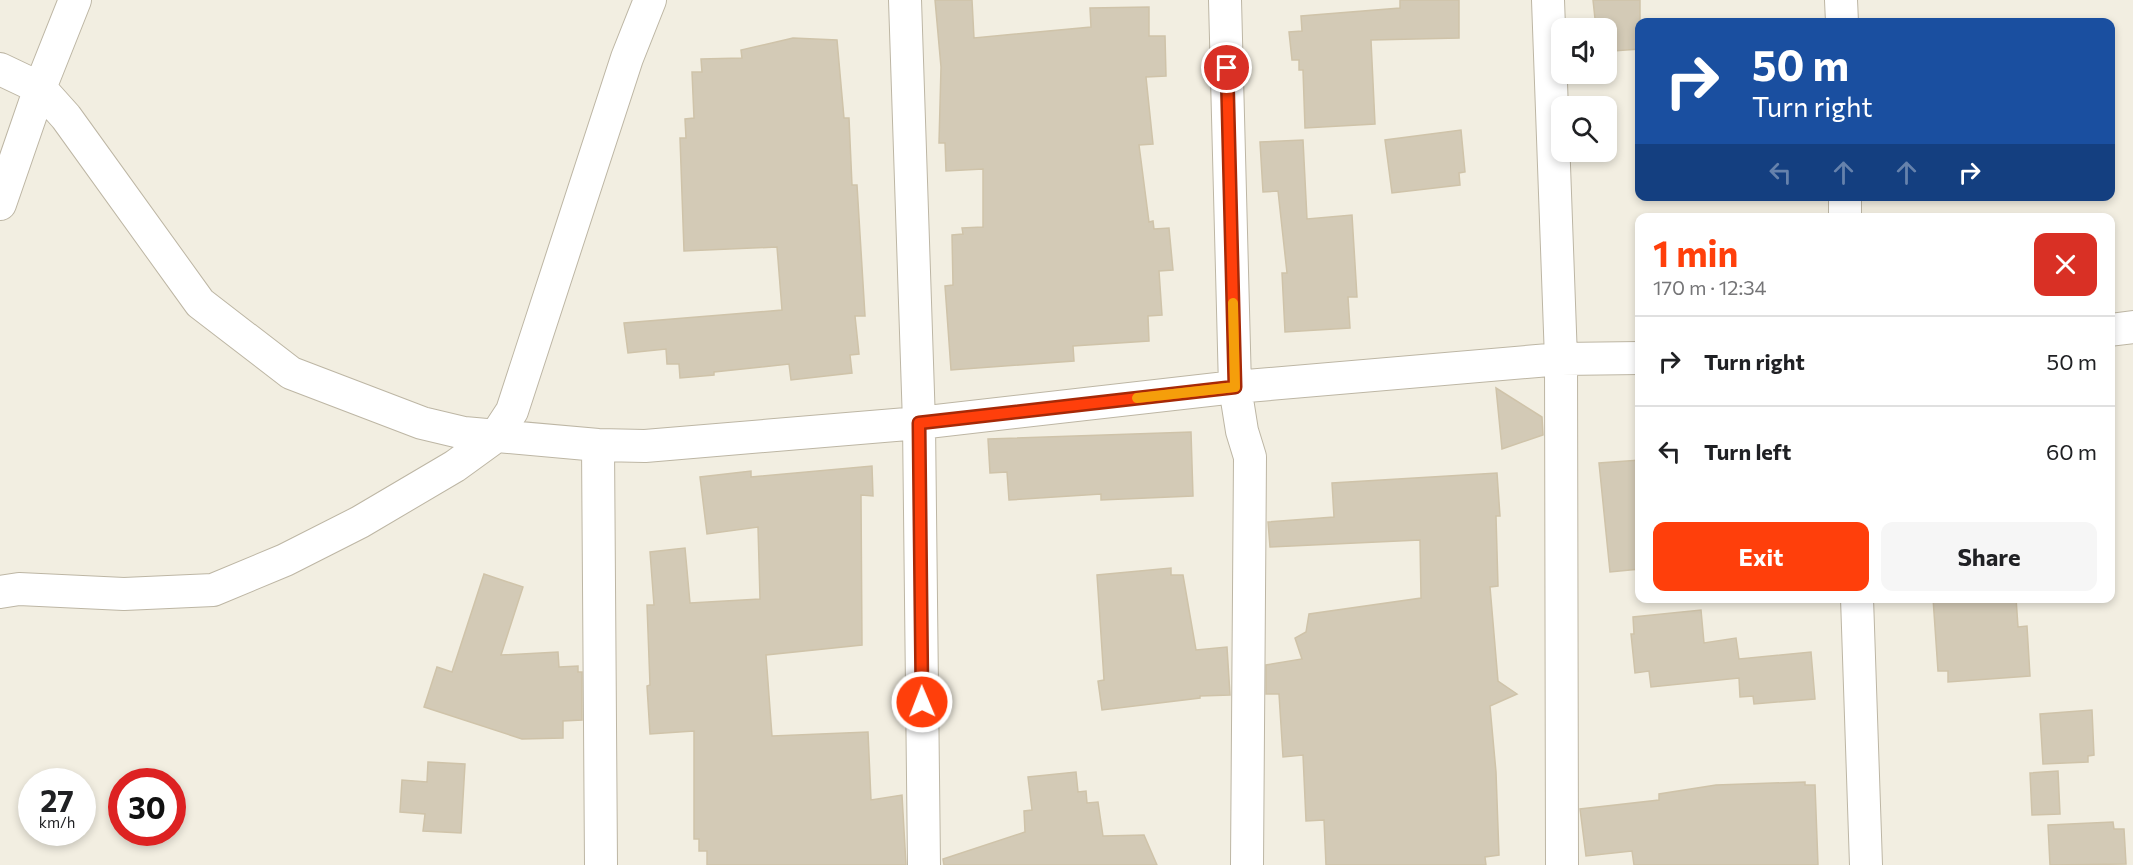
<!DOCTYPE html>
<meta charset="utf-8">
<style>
body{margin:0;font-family:Commissioner,sans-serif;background:#f6f6f6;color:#202124;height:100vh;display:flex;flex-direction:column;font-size:22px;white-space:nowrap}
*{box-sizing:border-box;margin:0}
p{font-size:20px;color:#757577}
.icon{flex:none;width:33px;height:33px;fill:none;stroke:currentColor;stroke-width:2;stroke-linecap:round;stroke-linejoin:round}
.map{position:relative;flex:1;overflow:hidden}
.side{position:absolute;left:1635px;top:213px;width:480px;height:390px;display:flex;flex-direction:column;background:#fff;border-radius:12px;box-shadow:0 3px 9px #0003}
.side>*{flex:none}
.guide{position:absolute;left:1635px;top:18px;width:480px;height:183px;border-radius:12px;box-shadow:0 3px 9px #0003;background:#1a4fa0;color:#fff;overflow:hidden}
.controls{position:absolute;left:1551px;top:18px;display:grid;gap:12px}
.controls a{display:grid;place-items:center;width:66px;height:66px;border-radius:12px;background:#fff;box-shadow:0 3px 9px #0003;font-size:30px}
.speed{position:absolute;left:18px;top:768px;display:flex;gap:12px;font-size:30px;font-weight:700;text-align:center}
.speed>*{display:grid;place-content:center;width:78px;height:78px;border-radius:50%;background:#fff;box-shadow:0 3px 9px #0003;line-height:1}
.speed small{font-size:15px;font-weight:400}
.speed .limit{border:9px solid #d22;background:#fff;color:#111}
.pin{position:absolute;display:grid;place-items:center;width:51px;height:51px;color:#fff;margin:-26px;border:3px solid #fff;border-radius:50%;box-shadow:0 2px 6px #0007}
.me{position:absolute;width:66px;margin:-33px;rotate:359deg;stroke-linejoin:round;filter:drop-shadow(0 0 4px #0008)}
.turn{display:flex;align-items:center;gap:21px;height:126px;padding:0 18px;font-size:27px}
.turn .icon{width:78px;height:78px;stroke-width:2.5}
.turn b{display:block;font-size:42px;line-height:51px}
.lanes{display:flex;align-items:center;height:57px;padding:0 18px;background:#0003;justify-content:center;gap:30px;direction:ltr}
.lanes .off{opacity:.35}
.round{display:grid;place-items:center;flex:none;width:63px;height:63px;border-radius:12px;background:#f6f6f6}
.head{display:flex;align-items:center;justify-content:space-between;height:102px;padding:0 18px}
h1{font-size:36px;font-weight:700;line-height:45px;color:#ff3f0b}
.cta{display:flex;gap:12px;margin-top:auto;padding:12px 18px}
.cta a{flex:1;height:69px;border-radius:12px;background:#ff3f0b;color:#fff;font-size:24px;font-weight:700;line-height:69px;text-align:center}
.cta a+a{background:#f6f6f6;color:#202124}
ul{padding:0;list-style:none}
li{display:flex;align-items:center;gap:18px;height:90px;padding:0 18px;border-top:2px solid #e0e0e0}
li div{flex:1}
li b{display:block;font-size:22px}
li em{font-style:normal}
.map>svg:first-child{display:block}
</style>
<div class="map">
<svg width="2133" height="865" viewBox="0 0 2133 865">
<rect width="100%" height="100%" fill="#f2eee1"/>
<path fill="#d3cab6" stroke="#cfc3a9" stroke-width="1.5" d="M 935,0 L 972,0 L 974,38 L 1091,27 L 1090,8 L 1149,7 L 1149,36 L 1165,36 L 1166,76 L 1146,77 L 1153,144 L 1139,145 L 1149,222 L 1153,221 L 1154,229 L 1169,228 L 1173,270 L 1159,271 L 1162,315 L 1148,316 L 1149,341 L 1073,346 L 1074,361 L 951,370 L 945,286 L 953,285 L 952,235 L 963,234 L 962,228 L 983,227 L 983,169 L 946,171 L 945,143 L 939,143 L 941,67 Z
M 1400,0 L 1459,0 L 1459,38 L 1371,40 L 1375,124 L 1305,128 L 1303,70 L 1299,70 L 1299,60 L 1292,60 L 1289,32 L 1302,31 L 1301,16 L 1400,8 Z
M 1593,0 L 1640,0 L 1640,49 L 1613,51 L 1611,35 L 1606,35 L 1606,28 L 1596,28 Z
M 793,38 L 837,40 L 844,118 L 849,118 L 852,185 L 857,185 L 865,316 L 855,316 L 859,354 L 850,355 L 852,373 L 791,380 L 789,364 L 714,372 L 714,375 L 680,378 L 679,364 L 667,364 L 666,349 L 628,353 L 624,323 L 782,310 L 777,247 L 684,251 L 680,138 L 686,138 L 685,119 L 694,118 L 692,72 L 702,72 L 701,59 L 742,58 L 741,50 Z
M 1461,130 L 1465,172 L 1459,173 L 1460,185 L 1392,193 L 1385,140 Z
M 1303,140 L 1307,219 L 1352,215 L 1357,297 L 1348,297 L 1350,328 L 1285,332 L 1282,273 L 1287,273 L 1278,191 L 1263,192 L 1260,142 Z
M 1496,388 L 1542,417 L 1543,435 L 1502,449 Z
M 1191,432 L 1193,496 L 1101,500 L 1101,494 L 1009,500 L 1007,472 L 990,473 L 988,439 Z
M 1640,460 L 1640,569 L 1610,572 L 1599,463 Z
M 872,466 L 873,496 L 861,495 L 862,645 L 766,655 L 772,736 L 868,732 L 871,800 L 902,795 L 906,865 L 707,865 L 707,851 L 699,851 L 699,839 L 694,839 L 694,731 L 650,734 L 647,686 L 650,685 L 647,605 L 654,605 L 650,552 L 685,548 L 690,603 L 760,599 L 758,527 L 707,534 L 700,477 L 751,471 L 751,477 Z
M 1497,473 L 1500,516 L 1496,516 L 1498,586 L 1490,587 L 1498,681 L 1517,694 L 1490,706 L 1496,772 L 1499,855 L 1485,857 L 1486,865 L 1326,865 L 1324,820 L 1306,821 L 1303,755 L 1283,757 L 1279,694 L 1266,694 L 1266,665 L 1302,659 L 1295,638 L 1306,632 L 1309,614 L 1421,598 L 1420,540 L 1270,547 L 1268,522 L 1334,517 L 1332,483 Z
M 1171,568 L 1171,575 L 1183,575 L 1196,650 L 1227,647 L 1230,695 L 1200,696 L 1200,698 L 1102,710 L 1098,681 L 1104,680 L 1097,575 Z
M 484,574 L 523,587 L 501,655 L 558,652 L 559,667 L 578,666 L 578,672 L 582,672 L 582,720 L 563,721 L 563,738 L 522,739 L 424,707 L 437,667 L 452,672 Z
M 1933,598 L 2016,598 L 2018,627 L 2027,626 L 2030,676 L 1948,682 L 1948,671 L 1938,671 Z
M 1701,610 L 1704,643 L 1736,638 L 1739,659 L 1811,652 L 1815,699 L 1754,704 L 1753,696 L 1740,697 L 1739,678 L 1651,687 L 1649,671 L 1635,673 L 1631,634 L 1634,634 L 1633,617 Z
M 2092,710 L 2094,755 L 2088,756 L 2088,762 L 2043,764 L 2040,714 Z
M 428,762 L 465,764 L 461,833 L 423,831 L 425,814 L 400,812 L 402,780 L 427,782 Z
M 2058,771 L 2060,814 L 2032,815 L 2030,773 Z
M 1076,772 L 1078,792 L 1086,791 L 1087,803 L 1098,802 L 1103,836 L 1144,835 L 1157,865 L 944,865 L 943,859 L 1025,832 L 1024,811 L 1032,810 L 1028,777 Z
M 1805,782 L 1805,785 L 1815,785 L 1818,865 L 1634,865 L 1632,851 L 1586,856 L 1580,809 L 1659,800 L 1659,794 L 1716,785 Z
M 2113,822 L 2114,829 L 2124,829 L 2126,864 L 2050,865 L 2048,825 Z"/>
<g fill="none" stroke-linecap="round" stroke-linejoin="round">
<g stroke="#bdb6a4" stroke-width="34">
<path id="minor" d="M 905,0 L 919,423 L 924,865
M 1225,0 L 1235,387 L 1242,431 L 1250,457 L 1247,865
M 1548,0 L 1561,359 L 1562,865
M 1841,0 L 1842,22
M 0,69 L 40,88 L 66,117 L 200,303 L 291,373 L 422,423 L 464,433 L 598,445 L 645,446 L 919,423 L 1235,387 L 1561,359 L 1640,358
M 1845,196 L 1845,218
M 0,204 L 40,88 L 75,0
M 2110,330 L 2133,327
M 598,445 L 601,865
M 0,592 L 19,589 L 124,594 L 213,590 L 285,560 L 360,522 L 455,466 L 495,437 L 512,411 L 627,58 L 650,0
M 1857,598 L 1866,865"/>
</g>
<use href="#minor" stroke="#fff" stroke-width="32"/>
</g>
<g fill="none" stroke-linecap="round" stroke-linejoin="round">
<g stroke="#a62907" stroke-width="15">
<path id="route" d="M 922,702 L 919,423 L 1235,387 L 1227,68"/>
</g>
<use href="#route" stroke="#ff3f0b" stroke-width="10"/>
<path stroke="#f59e0b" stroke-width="10" d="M 1137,398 L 1235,387 L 1233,303"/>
</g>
</svg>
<div class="controls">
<a><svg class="icon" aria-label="sound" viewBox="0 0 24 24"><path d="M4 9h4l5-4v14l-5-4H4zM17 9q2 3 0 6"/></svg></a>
<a><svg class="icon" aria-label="search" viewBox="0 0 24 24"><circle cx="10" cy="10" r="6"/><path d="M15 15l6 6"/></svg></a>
</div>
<div class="speed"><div>27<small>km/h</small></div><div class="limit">30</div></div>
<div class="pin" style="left:1227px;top:68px;background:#d93025"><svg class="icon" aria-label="arrive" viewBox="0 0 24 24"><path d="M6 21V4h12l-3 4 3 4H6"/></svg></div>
<svg class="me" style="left:922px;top:702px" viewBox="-20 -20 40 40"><circle r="17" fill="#ff3f0b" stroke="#fff" stroke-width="3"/><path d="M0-11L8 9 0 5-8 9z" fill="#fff"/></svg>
<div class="guide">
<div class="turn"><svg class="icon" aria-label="right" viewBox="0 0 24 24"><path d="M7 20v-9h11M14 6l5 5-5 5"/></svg><div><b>50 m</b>Turn right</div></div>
<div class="lanes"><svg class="icon off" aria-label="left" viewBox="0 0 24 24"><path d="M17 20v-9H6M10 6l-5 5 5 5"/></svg><svg class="icon off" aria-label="ahead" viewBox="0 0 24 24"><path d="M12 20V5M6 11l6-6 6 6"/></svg><svg class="icon off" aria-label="ahead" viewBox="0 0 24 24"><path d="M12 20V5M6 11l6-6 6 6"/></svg><svg class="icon" aria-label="right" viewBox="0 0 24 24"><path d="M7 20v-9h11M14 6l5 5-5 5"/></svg></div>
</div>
<section class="side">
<div class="head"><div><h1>1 min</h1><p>170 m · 12:34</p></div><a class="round" style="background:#d93025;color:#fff"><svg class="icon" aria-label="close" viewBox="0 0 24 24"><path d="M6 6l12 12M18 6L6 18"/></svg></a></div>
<ul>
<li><svg class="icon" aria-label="right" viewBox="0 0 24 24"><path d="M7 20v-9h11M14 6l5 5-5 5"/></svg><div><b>Turn right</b></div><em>50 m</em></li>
<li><svg class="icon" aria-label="left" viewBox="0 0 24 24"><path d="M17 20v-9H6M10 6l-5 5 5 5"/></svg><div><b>Turn left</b></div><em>60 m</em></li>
</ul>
<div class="cta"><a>Exit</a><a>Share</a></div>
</section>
</div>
